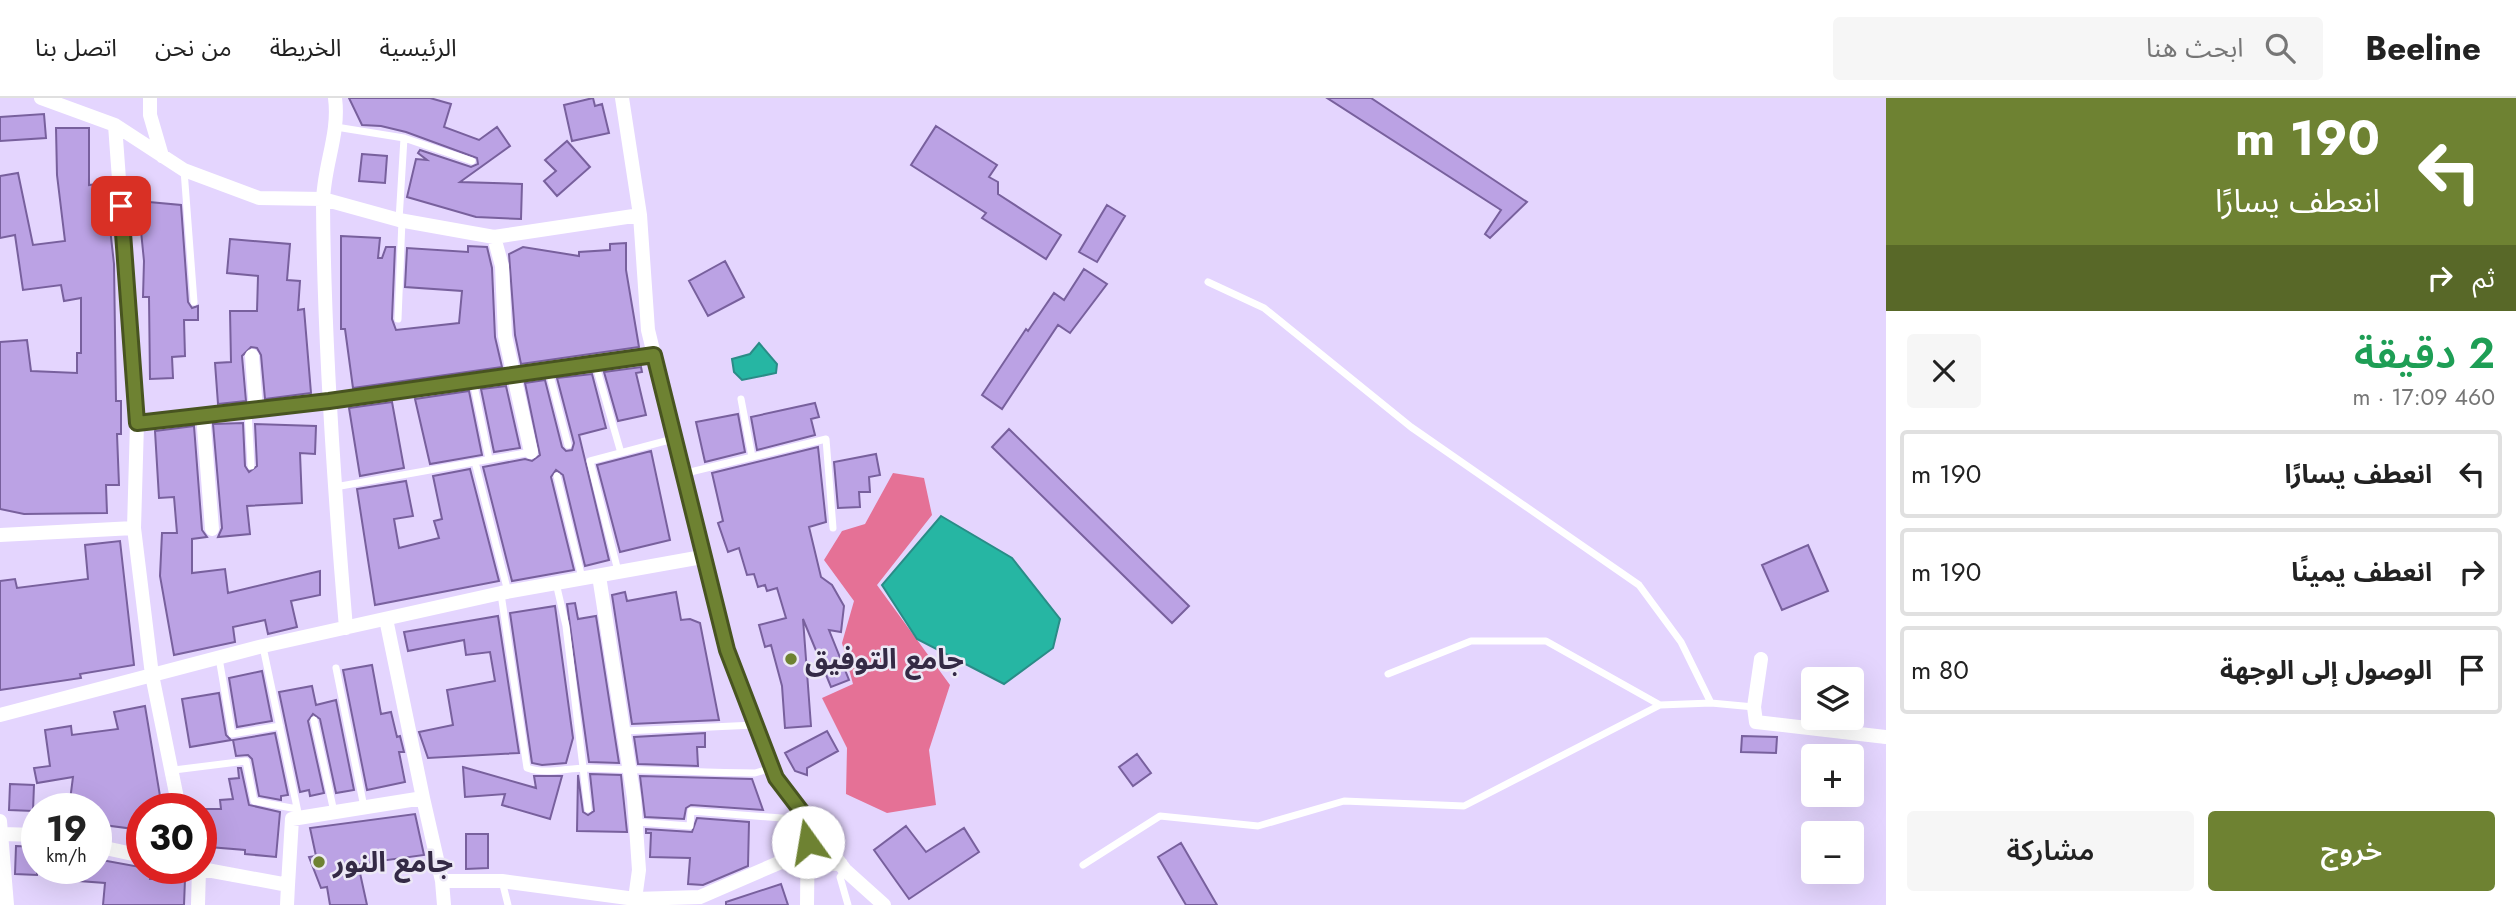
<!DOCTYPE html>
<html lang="ar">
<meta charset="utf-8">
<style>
body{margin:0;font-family:Jost,"Noto Sans Arabic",sans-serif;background:#f6f6f6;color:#222;direction:rtl;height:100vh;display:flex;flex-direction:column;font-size:26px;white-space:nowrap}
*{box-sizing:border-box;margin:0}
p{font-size:23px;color:#767676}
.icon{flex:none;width:38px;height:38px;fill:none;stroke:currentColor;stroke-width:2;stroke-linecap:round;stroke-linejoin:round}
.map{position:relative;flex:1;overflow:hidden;direction:ltr}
.details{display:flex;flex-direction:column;background:#fff;width:630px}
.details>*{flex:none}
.guide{background:#6e8232;color:#fff;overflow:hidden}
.fabs{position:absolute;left:1801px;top:569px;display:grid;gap:14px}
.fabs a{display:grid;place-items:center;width:63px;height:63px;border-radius:7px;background:#fff;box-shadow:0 7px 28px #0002;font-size:35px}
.speed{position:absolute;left:21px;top:695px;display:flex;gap:14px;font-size:35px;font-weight:700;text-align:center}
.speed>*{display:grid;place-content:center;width:91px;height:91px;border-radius:50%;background:#fff;box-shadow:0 7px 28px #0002;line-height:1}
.speed small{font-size:18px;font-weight:400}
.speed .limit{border:10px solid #d22;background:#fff;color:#111}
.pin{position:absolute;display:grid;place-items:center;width:60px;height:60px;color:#fff;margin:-30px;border-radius:14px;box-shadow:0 4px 10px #0006}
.me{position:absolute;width:77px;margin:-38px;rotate:347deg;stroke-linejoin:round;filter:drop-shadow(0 0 5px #0008)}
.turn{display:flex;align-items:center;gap:24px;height:147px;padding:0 21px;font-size:32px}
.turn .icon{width:91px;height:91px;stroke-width:2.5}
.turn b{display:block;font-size:49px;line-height:60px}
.then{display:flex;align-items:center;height:66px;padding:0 21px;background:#0003;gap:14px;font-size:26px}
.round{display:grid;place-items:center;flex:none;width:74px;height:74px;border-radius:7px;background:#f6f6f6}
.overview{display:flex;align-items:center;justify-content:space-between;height:119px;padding:0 21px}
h1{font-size:42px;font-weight:600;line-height:52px;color:#1e9e55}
.button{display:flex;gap:14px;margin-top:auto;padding:14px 21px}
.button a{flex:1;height:80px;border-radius:7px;background:#6e8232;color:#fff;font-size:28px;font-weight:600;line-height:80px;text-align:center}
.button a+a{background:#f6f6f6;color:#222}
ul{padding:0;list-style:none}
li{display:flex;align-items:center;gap:21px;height:88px;margin:0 14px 10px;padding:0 7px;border:4px solid #e0e0e0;border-radius:7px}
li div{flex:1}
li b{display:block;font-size:26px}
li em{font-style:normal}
header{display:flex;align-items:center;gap:42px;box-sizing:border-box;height:98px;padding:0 35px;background:#fff;border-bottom:2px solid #e0e0e0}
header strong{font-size:33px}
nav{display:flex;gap:38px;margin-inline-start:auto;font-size:24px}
.search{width:490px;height:63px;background:#f6f6f6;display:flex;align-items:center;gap:18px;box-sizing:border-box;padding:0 24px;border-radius:7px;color:#767676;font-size:26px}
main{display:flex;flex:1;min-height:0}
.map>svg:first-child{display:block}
</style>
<header>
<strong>Beeline</strong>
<div class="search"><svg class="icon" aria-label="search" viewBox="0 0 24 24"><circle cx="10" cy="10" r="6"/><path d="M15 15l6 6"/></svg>ابحث هنا</div>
<nav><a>الرئيسية</a><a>الخريطة</a><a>من نحن</a><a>اتصل بنا</a></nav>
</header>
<main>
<section class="details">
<div class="guide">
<div class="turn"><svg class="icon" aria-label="left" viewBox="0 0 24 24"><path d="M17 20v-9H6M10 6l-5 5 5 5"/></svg><div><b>190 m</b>انعطف يسارًا</div></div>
<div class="then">ثم<svg class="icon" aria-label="right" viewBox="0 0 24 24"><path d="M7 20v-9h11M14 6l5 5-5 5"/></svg></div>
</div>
<div class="overview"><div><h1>2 دقيقة</h1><p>460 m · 17:09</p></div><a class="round"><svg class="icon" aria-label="close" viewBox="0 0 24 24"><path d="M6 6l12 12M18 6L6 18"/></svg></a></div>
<ul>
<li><svg class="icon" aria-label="left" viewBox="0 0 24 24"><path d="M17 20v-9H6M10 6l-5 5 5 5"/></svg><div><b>انعطف يسارًا</b></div><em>190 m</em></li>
<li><svg class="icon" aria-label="right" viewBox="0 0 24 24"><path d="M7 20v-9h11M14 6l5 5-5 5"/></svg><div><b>انعطف يمينًا</b></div><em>190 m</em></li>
<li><svg class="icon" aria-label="arrive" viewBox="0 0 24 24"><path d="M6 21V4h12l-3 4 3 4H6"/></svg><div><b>الوصول إلى الوجهة</b></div><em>80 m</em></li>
</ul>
<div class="button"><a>خروج</a><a>مشاركة</a></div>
</section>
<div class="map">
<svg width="1886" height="807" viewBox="0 0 1886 807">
<rect width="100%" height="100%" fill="#e4d5fe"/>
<path fill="#e57196" d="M 893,375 L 924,380 L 932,417 L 877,487 L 950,587 L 929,652 L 936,707 L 887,715 L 846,696 L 847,650 L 822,600 L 853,586 L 842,545 L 854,503 L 824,462 L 842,433 L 865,426 Z"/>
<path fill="#26b6a3" stroke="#2a8c87" stroke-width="2" d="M 759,245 L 777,266 L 776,275 L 742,282 L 734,274 L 732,261 L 750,256 Z
M 941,418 L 1012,460 L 1060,521 L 1053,550 L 1004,586 L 917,541 L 882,487 Z"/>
<path fill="#bba2e4" stroke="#78609d" stroke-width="2" d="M 349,0 L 430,0 L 451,6 L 444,29 L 479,42 L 497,29 L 510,48 L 460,84 L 522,86 L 521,121 L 476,119 L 407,99 L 416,61 L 427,62 L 418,55 L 420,52 L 471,69 L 478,66 L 477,60 L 406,34 L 381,28 L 362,27 Z
M 593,0 L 595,8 L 602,6 L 609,35 L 572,43 L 564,7 Z
M 1327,0 L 1371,0 L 1527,104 L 1490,140 L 1485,136 L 1501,112 Z
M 44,16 L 46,40 L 0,43 L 0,19 Z
M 936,28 L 997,67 L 989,79 L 998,84 L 998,96 L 1061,137 L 1046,161 L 982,120 L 986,115 L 911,67 Z
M 56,30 L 89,30 L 89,87 L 105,85 L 114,166 L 116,303 L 121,303 L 121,336 L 117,336 L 119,387 L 106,387 L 107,415 L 24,416 L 0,411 L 0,244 L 27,242 L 31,273 L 77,275 L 77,255 L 81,255 L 81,200 L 64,203 L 61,187 L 23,192 L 15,137 L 0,140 L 0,78 L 18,75 L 33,147 L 65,143 L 57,77 Z
M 567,43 L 590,69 L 557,98 L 544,83 L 556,73 L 545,62 Z
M 362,56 L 387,58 L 385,85 L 359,83 Z
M 138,103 L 181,107 L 188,204 L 192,210 L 198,208 L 198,222 L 184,222 L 185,258 L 172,259 L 173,280 L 150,281 L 149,199 L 143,199 L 144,163 Z
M 1107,107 L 1125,118 L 1097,164 L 1079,154 Z
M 341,138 L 380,140 L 378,160 L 382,160 L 386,149 L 395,149 L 392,221 L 396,232 L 459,225 L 462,193 L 405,189 L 407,150 L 468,154 L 468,148 L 487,149 L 492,170 L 495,239 L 502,269 L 353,290 L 345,231 L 341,231 Z
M 230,141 L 290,146 L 287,182 L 300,183 L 298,212 L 304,211 L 311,295 L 265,301 L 261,257 L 257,250 L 251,249 L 242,258 L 246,303 L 218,306 L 215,265 L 231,264 L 230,213 L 257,213 L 258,178 L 227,175 Z
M 626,145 L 626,172 L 639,249 L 521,266 L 515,237 L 509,156 L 523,149 L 579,158 L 579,154 L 610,152 L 610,146 Z
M 725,163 L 744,199 L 708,218 L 689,183 Z
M 1084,171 L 1107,186 L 1070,235 L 1058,227 L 1002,311 L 982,297 L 1026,231 L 1028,233 L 1054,195 L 1064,202 Z
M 641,269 L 642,274 L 636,275 L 646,317 L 618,323 L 604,274 Z
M 592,276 L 606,330 L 579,337 L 609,462 L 585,468 L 563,377 L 556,372 L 551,379 L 574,472 L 512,483 L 483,369 L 525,361 L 532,363 L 540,357 L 525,285 L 545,282 L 562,349 L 566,353 L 572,352 L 574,345 L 557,280 Z
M 506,288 L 520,350 L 494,354 L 481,291 Z
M 469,293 L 482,357 L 430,366 L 415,301 Z
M 392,304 L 404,370 L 360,378 L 349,310 Z
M 815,305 L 819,319 L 811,321 L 815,337 L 757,352 L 751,319 Z
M 738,316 L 745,354 L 705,364 L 696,324 Z
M 243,325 L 245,368 L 249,374 L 257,368 L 255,326 L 316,328 L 315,356 L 300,355 L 302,405 L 247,408 L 250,436 L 218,439 L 222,430 L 213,326 Z
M 194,328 L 202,432 L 207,439 L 192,441 L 192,475 L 225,471 L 228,495 L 320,473 L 320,497 L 291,503 L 297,529 L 268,536 L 265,522 L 233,529 L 235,544 L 174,557 L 160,478 L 162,435 L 177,435 L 174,399 L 159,400 L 155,333 Z
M 1009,331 L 1189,508 L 1172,525 L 992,349 Z
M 818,349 L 826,424 L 809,429 L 821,479 L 832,487 L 844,508 L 841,534 L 829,532 L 849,582 L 831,589 L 803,521 L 811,628 L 785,630 L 782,588 L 771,547 L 765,549 L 759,527 L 786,520 L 777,490 L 767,493 L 765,487 L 758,489 L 754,476 L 747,477 L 739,450 L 728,454 L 718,425 L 723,423 L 712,375 Z
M 651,353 L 670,442 L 620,454 L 597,367 Z
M 876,356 L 880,377 L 869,379 L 870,394 L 859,394 L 860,409 L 838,410 L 834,364 Z
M 470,371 L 499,483 L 375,507 L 357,391 L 406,383 L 413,418 L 394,421 L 399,450 L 439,440 L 434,423 L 442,421 L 433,378 Z
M 120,443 L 134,567 L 80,576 L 81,580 L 0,592 L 0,483 L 15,481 L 17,490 L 88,481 L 85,447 Z
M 1808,447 L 1828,493 L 1782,512 L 1762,467 Z
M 625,494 L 627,503 L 676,494 L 681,522 L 690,521 L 700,525 L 719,622 L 632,626 L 612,497 Z
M 575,505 L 578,521 L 596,518 L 619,665 L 589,664 L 567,506 Z
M 555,508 L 573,640 L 566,665 L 542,667 L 532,665 L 510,515 Z
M 498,518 L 519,655 L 428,660 L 419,634 L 453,627 L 447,592 L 495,583 L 490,554 L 466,557 L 464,542 L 408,553 L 404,534 Z
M 372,567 L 381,616 L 391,614 L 397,639 L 400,638 L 404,654 L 399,654 L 405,684 L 367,692 L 343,572 Z
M 262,573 L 272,623 L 237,629 L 229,580 Z
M 312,588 L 316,607 L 336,602 L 354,692 L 336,695 L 320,621 L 313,616 L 308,623 L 324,695 L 310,698 L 309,692 L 300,694 L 279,594 Z
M 219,595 L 226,637 L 231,642 L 190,649 L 182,601 Z
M 145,608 L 162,710 L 142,710 L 142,732 L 96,726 L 96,710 L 69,710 L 73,679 L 37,685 L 34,670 L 50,668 L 45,632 L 71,628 L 72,637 L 118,631 L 114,614 Z
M 827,633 L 838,653 L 807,670 L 807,677 L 795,673 L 785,655 Z
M 275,635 L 288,697 L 281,698 L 281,702 L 259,698 L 252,661 L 248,657 L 236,658 L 233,642 Z
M 705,635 L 705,649 L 697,649 L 698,668 L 638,666 L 634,639 Z
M 1742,638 L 1777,639 L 1776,655 L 1741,654 Z
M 1137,656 L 1151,675 L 1133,688 L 1119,669 Z
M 463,669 L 536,690 L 534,678 L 562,678 L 550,721 L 502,707 L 505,696 L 465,699 Z
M 238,670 L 241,670 L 249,707 L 280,714 L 276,759 L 245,756 L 245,752 L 209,749 L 201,711 L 221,711 L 220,702 L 233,701 L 229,681 L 239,680 Z
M 590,676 L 621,677 L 627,734 L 577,733 L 578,677 L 583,714 L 588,717 L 594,713 Z
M 640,678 L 752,681 L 763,712 L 691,707 L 686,710 L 684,721 L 645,719 Z
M 10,686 L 34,687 L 33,713 L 9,712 Z
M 415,716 L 424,757 L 358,766 L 367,807 L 330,807 L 327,789 L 321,790 L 309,759 L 316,758 L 310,730 Z
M 697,720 L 749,724 L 748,768 L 703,787 L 688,786 L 690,760 L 650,759 L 651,735 L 646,735 L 646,731 L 692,734 Z
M 906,728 L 926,754 L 964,730 L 979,754 L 909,801 L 874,752 Z
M 466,736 L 488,736 L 488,770 L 466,771 Z
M 1181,745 L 1217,807 L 1186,807 L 1158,759 Z
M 16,748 L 37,749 L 37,777 L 15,776 Z
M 96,761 L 151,771 L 150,781 L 185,781 L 184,807 L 103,807 L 105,785 L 52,781 L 53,770 L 96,770 Z
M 781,786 L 788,807 L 726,807 L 726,804 Z"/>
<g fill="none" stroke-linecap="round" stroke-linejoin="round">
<path stroke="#fff" stroke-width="7" d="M 336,29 L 404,40 L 472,63
M 184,72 L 194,204
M 399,122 L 404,40
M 1208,184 L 1264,210 L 1411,329 L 1639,487 L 1681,544 L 1711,605 L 1754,609
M 398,221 L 402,122
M 595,265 L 621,355
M 548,270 L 568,347
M 473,283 L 489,361
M 741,301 L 752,359
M 248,313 L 251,368
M 475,364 L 508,494
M 682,376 L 826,341 L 833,430
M 557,378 L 582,480
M 335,389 L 531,354
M 618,473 L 590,363 L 673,341
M 556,485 L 566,528 L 588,711
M 501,496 L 527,670 C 547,677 566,670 586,670 C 643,672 699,674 755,675 L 772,670
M 263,549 L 299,719
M 219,560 L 232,636 L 280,628
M 336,570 L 364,709
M 1388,576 L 1471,543 L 1546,543 L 1660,607 L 1711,605
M 314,622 L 334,714
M 624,633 L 755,627
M 174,672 L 246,663 L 254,703 L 297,711
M 636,724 L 690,728 L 691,713 L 807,722
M 1083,767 L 1160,718 L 1258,728 L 1344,703 L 1464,708 L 1660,607
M 845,772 L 840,779 L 848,807
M 502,783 L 508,807"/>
<path stroke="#fff" stroke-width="14" d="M 41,0 L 115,27 L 184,72 L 259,100 L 323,101 L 399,122 L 494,139 L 640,117
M 150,0 L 150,17 L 162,58
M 335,0 C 340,36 323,69 323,105 C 324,247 334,389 346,530
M 622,0 L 640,117 L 648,232 L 727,552 L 776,679 L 845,772 L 884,807
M 115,27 L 137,325
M 494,139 L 502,168 L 505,238 L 531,354
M 252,258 L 256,312
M 203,317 L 212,431
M 0,437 L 134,430
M 599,478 L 634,700 L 639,772 L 635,801 L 700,799 L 781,764 L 841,766
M 1761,561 L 1754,609 L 1756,624 L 1886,639
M 0,617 L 263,548 L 501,495 L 702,459
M 423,700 L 442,783 L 444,807
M 179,710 L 152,577 L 134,430 L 137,325 L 329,303 L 654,257
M 0,723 L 7,807
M 2,736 L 37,737
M 96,748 L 142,758
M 196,770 L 288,787 L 292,721 L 423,700 L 386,521
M 442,783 L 502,783 L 635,801 L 642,806
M 198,807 L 199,771
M 287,807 L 288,787
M 807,807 L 808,722"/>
</g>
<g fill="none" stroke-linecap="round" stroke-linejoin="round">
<g stroke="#485420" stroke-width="18">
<path id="route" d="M 121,108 L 137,325 L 329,303 L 654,257 L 727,552 L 776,680 L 808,722 L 808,744"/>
</g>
<use href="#route" stroke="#6e8232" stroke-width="12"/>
</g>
<g fill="#6e8232" stroke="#ece8f6" stroke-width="2.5">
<circle cx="791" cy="561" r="7"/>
<circle cx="319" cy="764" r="7"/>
</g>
<g text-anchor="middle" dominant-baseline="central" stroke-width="5" stroke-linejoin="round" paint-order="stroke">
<g font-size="28" font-weight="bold" fill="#342a45" stroke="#ece8f6" text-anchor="start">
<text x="805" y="561">جامع التوفيق</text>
<text x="333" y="764">جامع النور</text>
</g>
</g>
</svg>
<div class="fabs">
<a><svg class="icon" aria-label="layers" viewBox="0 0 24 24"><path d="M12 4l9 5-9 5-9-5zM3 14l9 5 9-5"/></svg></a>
<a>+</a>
<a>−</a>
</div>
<div class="speed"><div>19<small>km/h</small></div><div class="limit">30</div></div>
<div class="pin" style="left:121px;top:108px;background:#d93025"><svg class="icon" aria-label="arrive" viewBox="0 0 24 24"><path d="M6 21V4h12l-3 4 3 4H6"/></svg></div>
<svg class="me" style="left:808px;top:744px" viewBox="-20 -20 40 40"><circle r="19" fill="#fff"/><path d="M0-13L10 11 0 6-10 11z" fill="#6e8232"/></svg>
</div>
</main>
